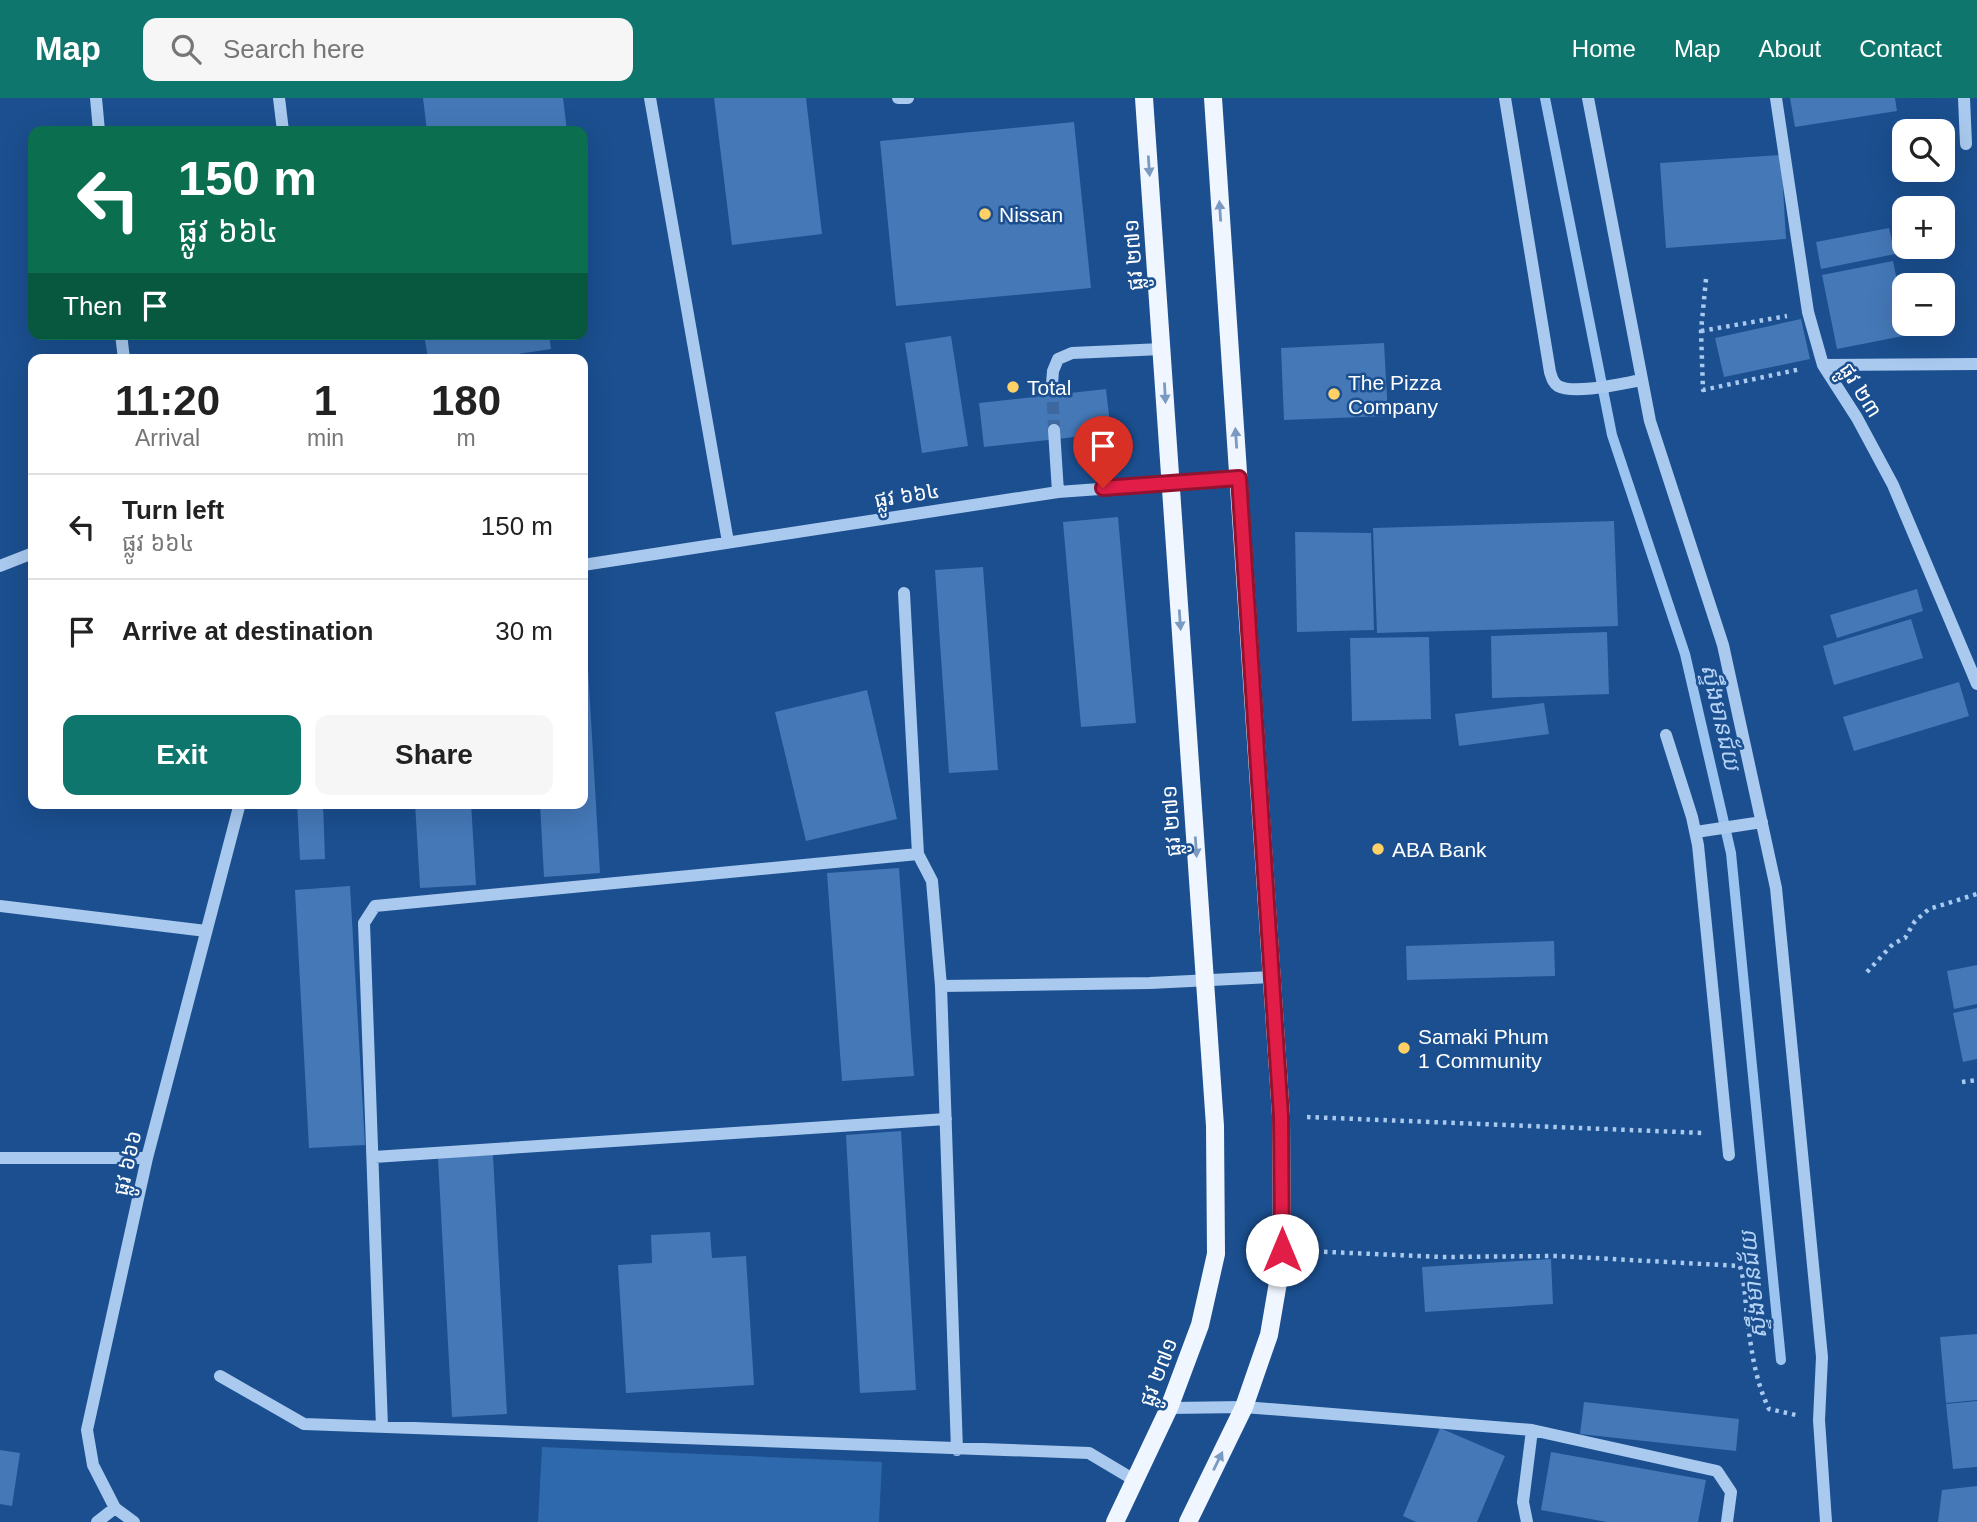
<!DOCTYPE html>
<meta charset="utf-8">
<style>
body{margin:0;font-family:Helvetica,"Noto Sans Khmer",sans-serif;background:#f6f6f6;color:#222;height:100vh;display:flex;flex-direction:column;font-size:26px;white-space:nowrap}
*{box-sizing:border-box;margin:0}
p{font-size:23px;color:#767676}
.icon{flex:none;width:38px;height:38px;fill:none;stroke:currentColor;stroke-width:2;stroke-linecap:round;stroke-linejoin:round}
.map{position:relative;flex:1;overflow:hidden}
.panel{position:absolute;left:28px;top:256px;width:560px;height:455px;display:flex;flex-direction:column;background:#fff;border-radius:14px;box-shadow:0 7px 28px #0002}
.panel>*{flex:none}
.hud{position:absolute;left:28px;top:28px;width:560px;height:214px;border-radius:14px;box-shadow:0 7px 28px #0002;background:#0b6e4f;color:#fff;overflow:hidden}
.tools{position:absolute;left:1892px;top:21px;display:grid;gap:14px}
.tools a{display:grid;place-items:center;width:63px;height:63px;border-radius:14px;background:#fff;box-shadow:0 7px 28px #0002;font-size:35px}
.pin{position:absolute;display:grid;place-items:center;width:60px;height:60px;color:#fff;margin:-72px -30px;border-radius:50% 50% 50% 0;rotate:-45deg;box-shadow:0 0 7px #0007}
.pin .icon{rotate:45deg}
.me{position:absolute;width:77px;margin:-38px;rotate:0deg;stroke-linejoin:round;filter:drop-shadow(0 0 5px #0008)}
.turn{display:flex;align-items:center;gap:24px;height:147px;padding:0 35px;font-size:32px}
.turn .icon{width:91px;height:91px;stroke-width:2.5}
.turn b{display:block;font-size:49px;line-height:60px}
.then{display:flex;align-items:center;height:66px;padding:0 35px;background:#0003;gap:14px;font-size:26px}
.eta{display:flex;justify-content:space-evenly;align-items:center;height:119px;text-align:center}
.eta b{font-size:42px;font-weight:700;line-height:49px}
.primary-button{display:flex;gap:14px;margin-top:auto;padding:14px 35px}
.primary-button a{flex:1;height:80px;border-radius:14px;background:#0f766e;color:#fff;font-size:28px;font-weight:700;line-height:80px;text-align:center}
.primary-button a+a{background:#f6f6f6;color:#222}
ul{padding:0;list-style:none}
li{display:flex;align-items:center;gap:21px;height:105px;padding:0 35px;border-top:2px solid #e0e0e0}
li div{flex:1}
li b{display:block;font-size:26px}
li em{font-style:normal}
header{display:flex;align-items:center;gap:42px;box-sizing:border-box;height:98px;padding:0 35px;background:#0f766e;color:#fff}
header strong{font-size:33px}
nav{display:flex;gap:38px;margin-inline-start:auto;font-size:24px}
.search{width:490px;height:63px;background:#f6f6f6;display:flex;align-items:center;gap:18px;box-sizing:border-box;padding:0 24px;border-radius:14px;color:#767676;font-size:26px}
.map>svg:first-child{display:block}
</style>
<header>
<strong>Map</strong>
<div class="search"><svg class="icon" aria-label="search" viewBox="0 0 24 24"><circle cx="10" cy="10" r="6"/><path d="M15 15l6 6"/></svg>Search here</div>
<nav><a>Home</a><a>Map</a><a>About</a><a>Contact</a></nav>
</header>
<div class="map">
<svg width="1977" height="1424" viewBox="0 0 1977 1424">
<rect width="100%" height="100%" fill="#1b4f8f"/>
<path fill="#2e69ad" d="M 542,1349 L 882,1364 L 879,1424 L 538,1424 Z"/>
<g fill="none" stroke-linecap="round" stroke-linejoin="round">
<path stroke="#9cc4f0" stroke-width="10" d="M 1545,0 L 1612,337 L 1685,556 L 1731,755 L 1781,1262"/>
</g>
<path fill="#4478b7" d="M 423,0 L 563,0 L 567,33 L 427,33 Z
M 714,0 L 806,0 L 822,136 L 732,147 Z
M 1790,0 L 1895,0 L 1897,13 L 1795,29 Z
M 1074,24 L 1091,190 L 896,208 L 880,43 Z
M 1781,57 L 1786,141 L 1666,150 L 1660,65 Z
M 1889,130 L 1895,156 L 1821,171 L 1816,144 Z
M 1893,163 L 1908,237 L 1837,251 L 1822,177 Z
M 1801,221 L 1810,261 L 1724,279 L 1715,240 Z
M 424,236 L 549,236 L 551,251 L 486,261 L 428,261 Z
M 951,238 L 968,348 L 922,355 L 905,245 Z
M 1384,245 L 1388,318 L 1284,322 L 1281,250 Z
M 1106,291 L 1111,335 L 984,349 L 979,305 Z
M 1118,419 L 1136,625 L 1081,629 L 1063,424 Z
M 1614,423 L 1618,528 L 1377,535 L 1373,430 Z
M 1295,434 L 1371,435 L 1374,532 L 1297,534 Z
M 983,469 L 998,672 L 949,675 L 935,472 Z
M 1917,491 L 1923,513 L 1837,540 L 1830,517 Z
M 583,519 L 585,519 L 600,775 L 544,779 L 540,705 L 583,705 Z
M 1911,521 L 1923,560 L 1834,587 L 1823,548 Z
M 1607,534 L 1609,596 L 1492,600 L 1491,538 Z
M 1429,539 L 1431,621 L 1352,623 L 1350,540 Z
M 1959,584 L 1969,618 L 1854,653 L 1843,619 Z
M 867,592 L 897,721 L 806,743 L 775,614 Z
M 1544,605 L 1549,636 L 1459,648 L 1455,616 Z
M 297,705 L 323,705 L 325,761 L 300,762 Z
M 415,705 L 471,705 L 476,787 L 420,790 Z
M 899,770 L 914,978 L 842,983 L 827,775 Z
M 350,788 L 365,1047 L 309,1050 L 295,792 Z
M 1554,843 L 1555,878 L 1407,882 L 1406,848 Z
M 1977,867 L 1977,906 L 1954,911 L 1947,873 Z
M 1977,910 L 1977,961 L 1963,964 L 1953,915 Z
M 901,1033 L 916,1292 L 860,1295 L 846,1037 Z
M 493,1057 L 507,1316 L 452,1319 L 438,1060 Z
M 710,1134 L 712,1160 L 746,1158 L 754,1287 L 626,1295 L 618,1167 L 652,1165 L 651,1137 Z
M 1551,1161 L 1553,1206 L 1425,1214 L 1422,1169 Z
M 1977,1236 L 1977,1302 L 1946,1305 L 1940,1239 Z
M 1977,1303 L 1977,1369 L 1953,1371 L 1946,1306 Z
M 1584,1304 L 1739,1321 L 1736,1353 L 1580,1336 Z
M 1440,1330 L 1505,1358 L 1477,1424 L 1416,1424 L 1403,1418 Z
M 0,1352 L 20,1355 L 12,1408 L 0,1406 Z
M 1551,1354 L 1706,1382 L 1698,1424 L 1607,1424 L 1541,1412 Z
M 1977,1388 L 1977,1424 L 1938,1424 L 1942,1392 Z"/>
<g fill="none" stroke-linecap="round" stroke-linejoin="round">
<path stroke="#3d69a0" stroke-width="12" stroke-dasharray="12 6" stroke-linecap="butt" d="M 1052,286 L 1054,332"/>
<path stroke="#a9c9ee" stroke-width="4.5" stroke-dasharray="3.5 5" stroke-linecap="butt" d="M 1706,181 L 1701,233 L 1703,292 L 1801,271
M 1701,233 L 1787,218
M 1867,874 L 1893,846 L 1905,840 L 1915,823 L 1929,811 L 1977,796
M 1962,984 L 1977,982
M 1307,1019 L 1704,1035
M 1307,1153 L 1442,1159 L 1557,1158 L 1740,1168 C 1745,1185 1745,1201 1747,1218 C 1751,1251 1755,1282 1769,1311 L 1796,1317"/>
<path stroke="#a9c9ee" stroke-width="12" d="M 96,0 L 99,33
M 279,0 L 283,33
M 650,0 L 728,444
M 898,0 L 908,0
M 1505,0 L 1550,274 C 1552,280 1553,285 1558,288 C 1574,297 1624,285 1642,282
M 1588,0 L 1650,323 L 1723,547 L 1776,790 L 1822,1259 L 1819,1322 L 1826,1424
M 1776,0 L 1808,214 L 1823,267 L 1857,320 L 1893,387 L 1977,586
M 1964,0 L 1966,46
M 121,236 L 124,261
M 1823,267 L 1977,266
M 1052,286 L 1053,273 L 1058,261 L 1072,255 L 1162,251
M 1054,332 L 1058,394
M 583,467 L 1058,394 L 1239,381
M 0,468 L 33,455
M 904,495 L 918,756
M 1666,637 L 1692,719 L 1698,747 L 1729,1057
M 1696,734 L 1762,724
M 0,808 L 206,833
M 941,888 L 1150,885 L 1272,879
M 374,1059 L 946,1021
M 0,1060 L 147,1060
M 220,1278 L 304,1326 L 1089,1355 L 1136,1383
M 1169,1310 L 1244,1309 L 1532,1332 L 1717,1373 L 1731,1394 L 1727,1424
M 382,1329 L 364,825 L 375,808 L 918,756 L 932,783 L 941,888 L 957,1352
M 97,1424 L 115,1410
M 134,1424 L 115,1410 L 93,1367 L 87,1332 L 147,1060 L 240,705
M 1527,1424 L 1523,1404 L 1532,1332"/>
<path stroke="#f0f6ff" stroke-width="18" d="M 1115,1424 L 1169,1310 L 1200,1227 L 1216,1156 L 1215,1028 L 1144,0
M 1188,1424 L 1244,1309 L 1269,1237 L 1282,1161 L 1281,1018 L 1213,0"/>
</g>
<defs><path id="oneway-solid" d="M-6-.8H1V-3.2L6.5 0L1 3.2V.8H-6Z" transform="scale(1.75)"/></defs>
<g fill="#7b9ac1">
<use href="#oneway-solid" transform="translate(1149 68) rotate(86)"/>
<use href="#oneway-solid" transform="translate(1220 113) rotate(-94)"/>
<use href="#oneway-solid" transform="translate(1165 295) rotate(87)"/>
<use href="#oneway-solid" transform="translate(1236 340) rotate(-94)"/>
<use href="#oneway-solid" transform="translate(1180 522) rotate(86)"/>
<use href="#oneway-solid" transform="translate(1196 749) rotate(86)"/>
<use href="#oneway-solid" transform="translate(1218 1363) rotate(-64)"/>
</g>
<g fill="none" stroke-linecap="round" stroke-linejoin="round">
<g stroke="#92132f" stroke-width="18">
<path id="route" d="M 1103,390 L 1239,380 L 1281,1018 L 1282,1152"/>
</g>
<use href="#route" stroke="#e11d48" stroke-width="12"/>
</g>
<g fill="#ffd166" stroke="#1b4f8f" stroke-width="2.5">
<circle cx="985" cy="116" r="7"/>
<circle cx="1013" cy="289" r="7"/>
<circle cx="1334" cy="296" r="7"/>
<circle cx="1378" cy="751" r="7"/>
<circle cx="1404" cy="950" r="7"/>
</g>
<g text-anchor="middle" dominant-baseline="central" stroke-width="5" stroke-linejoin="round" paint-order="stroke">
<g font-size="21" fill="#fff" stroke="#1b4f8f" text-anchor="start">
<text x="999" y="116">Nissan</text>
<text x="1348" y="284">The Pizza<tspan x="1348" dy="24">Company</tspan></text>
<text x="1027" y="289">Total</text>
<text x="1392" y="751">ABA Bank</text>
<text x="1418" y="938">Samaki Phum<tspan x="1418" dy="24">1 Community</tspan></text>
</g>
<g font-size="21" fill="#fff" stroke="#1b4f8f">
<text transform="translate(1133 157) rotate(-94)">ផ្លូវ ២៧១</text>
<text transform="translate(1861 292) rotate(58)">ផ្លូវ ២៣</text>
<text transform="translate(907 397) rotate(-9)">ផ្លូវ ៦៦៤</text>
<text transform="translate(1171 723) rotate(-94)">ផ្លូវ ២៧១</text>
<text transform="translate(127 1065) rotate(-77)">ផ្លូវ ៦៦៦</text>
<text transform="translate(1158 1274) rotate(-69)">ផ្លូវ ២៧១</text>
</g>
<g font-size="23" font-style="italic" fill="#b5d3f5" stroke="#1b4f8f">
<text transform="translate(1721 619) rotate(77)">ស្ទឹងមានជ័យ</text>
<text transform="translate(1753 1187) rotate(-96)">ស្ទឹងមានជ័យ</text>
</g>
</g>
</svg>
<div class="tools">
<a><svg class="icon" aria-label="search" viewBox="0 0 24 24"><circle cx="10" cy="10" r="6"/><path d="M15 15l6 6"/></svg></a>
<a>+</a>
<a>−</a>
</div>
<div class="pin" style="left:1103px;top:390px;background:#d93025"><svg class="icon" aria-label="arrive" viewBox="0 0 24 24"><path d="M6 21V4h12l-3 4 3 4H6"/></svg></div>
<svg class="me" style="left:1282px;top:1152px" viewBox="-20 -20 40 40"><circle r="19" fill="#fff"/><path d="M0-13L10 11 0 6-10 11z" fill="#e11d48"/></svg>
<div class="hud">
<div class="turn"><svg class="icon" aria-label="left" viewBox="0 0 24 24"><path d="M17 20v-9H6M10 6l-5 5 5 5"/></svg><div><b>150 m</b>ផ្លូវ ៦៦៤</div></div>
<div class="then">Then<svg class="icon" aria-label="arrive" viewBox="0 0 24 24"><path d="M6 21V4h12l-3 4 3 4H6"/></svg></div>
</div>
<section class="panel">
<div class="eta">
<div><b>11:20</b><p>Arrival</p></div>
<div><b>1</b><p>min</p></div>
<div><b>180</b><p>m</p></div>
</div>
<ul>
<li><svg class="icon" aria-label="left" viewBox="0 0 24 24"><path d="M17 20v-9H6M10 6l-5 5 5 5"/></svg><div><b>Turn left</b><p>ផ្លូវ ៦៦៤</p></div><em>150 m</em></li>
<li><svg class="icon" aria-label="arrive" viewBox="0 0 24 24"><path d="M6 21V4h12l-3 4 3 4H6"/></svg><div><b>Arrive at destination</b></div><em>30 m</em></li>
</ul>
<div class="primary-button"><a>Exit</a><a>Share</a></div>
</section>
</div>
